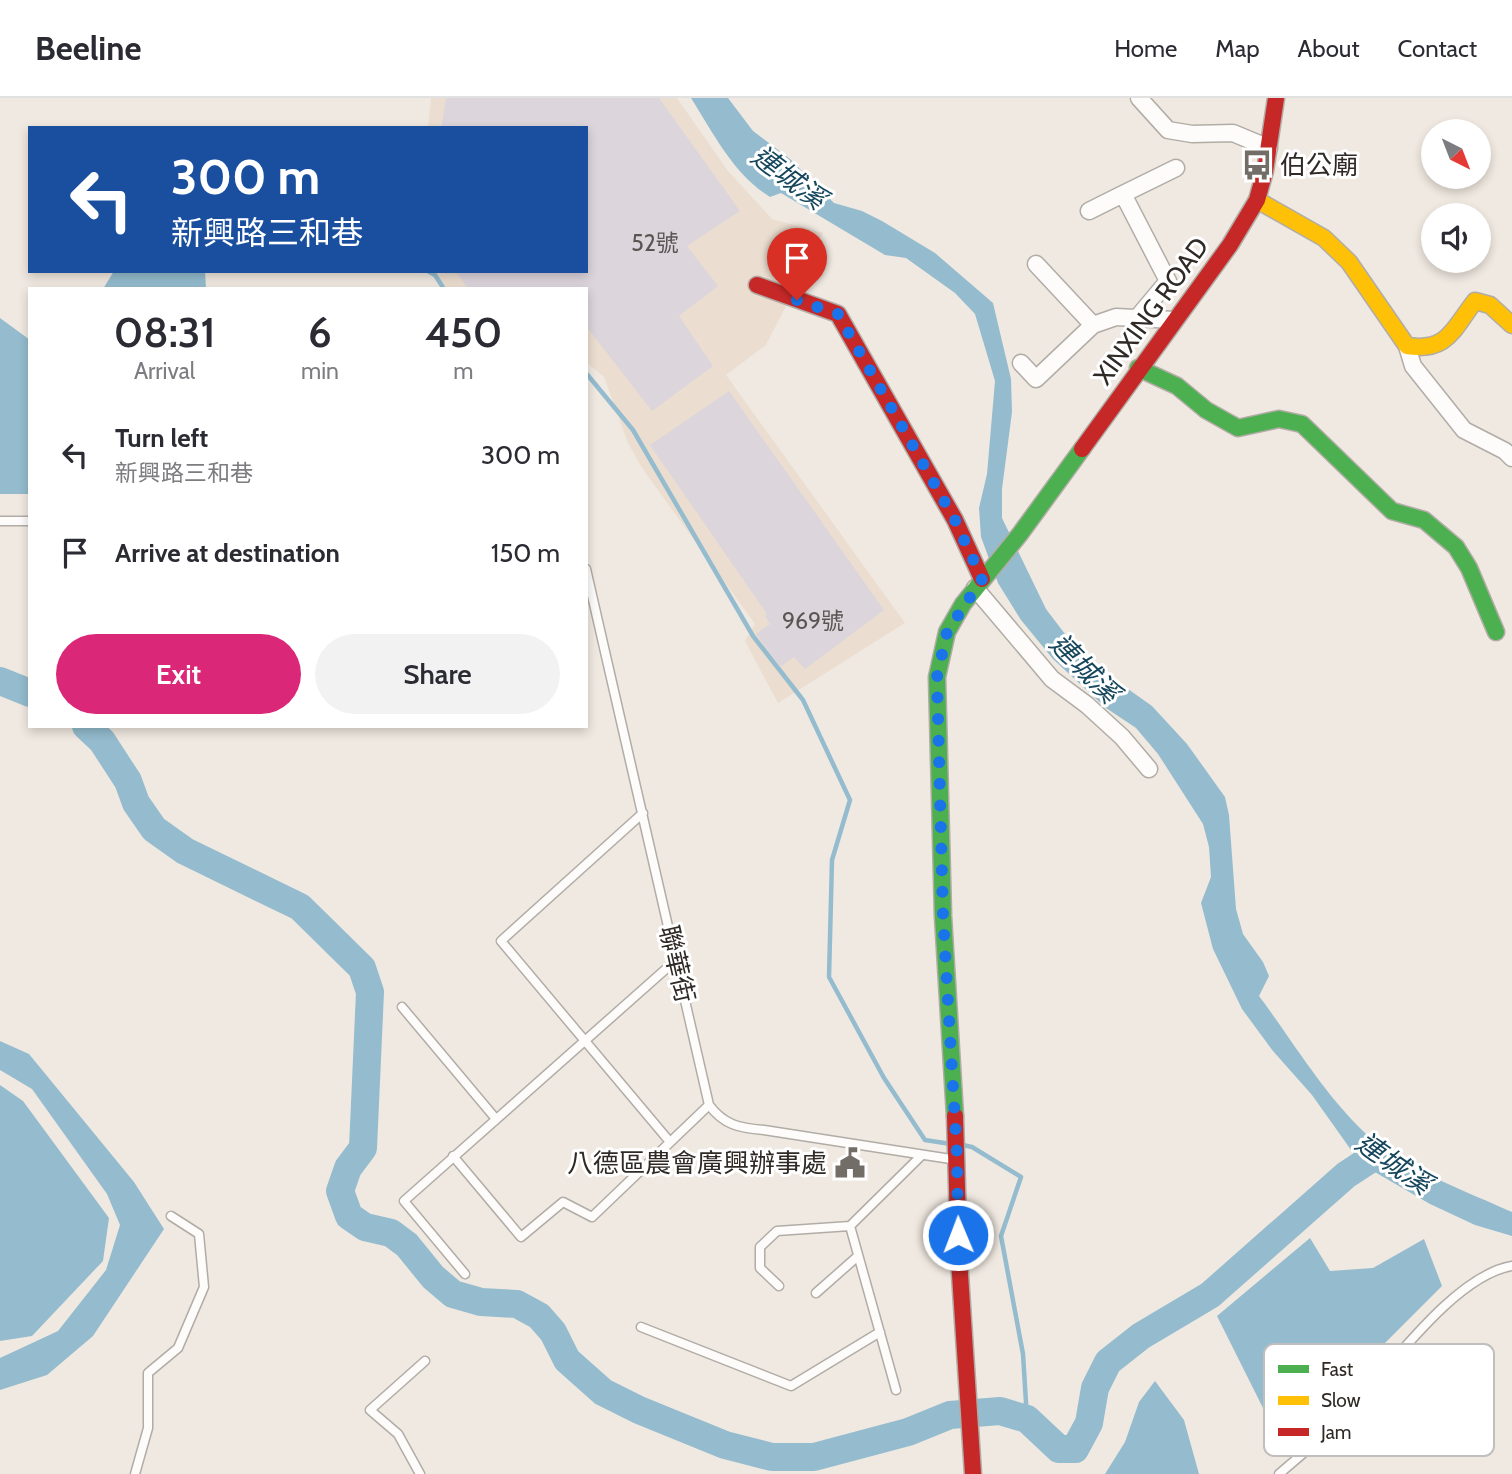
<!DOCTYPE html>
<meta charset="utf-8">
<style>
body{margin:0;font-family:Cabin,"Noto Sans TC",sans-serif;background:#f2f2f3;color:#2b2b33;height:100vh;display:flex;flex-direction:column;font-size:26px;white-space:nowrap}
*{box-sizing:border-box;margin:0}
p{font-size:23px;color:#7c7c81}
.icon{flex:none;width:38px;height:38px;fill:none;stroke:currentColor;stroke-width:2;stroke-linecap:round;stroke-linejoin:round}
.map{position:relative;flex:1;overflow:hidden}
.panel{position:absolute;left:28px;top:189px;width:560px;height:441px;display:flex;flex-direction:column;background:#fff;border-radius:0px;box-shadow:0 4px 10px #0003}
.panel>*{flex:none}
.banner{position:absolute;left:28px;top:28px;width:560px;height:147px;border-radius:0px;box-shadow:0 4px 10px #0003;background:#1a4fa0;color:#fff;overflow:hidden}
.needle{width:46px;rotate:138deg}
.fabs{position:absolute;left:1421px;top:21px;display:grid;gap:14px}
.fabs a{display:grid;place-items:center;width:70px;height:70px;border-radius:50%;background:#fff;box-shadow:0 4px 10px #0003;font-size:35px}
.pin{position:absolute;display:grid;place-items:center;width:60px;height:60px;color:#fff;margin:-72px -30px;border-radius:50% 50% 50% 0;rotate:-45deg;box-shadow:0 0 7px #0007}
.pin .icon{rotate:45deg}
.me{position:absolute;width:77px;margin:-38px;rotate:359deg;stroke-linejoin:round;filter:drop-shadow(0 0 5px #0008)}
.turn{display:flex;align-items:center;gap:24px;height:147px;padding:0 28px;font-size:32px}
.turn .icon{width:91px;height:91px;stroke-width:2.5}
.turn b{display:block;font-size:49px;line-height:60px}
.eta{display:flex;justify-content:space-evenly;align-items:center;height:119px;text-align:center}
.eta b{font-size:42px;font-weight:600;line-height:49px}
.primary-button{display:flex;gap:14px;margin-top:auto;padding:14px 28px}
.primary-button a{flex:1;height:80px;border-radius:42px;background:#db2777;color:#fff;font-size:28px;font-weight:600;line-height:80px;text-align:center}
.primary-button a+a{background:#f2f2f3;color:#2b2b33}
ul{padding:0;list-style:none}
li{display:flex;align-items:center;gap:21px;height:98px;padding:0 28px}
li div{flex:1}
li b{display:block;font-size:26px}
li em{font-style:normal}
header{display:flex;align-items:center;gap:42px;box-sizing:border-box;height:98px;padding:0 35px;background:#fff;border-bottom:2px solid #e1e1e2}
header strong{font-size:33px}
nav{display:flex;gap:38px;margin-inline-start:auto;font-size:24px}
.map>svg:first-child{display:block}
</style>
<header>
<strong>Beeline</strong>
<nav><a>Home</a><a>Map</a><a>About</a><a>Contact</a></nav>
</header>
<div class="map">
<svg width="1512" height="1376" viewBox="0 0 1512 1376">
<rect width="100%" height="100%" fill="#f0e9e1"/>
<path fill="#ebded0" d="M 431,0 L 677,0 L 728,73 L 772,121 L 823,135 L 766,247 L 726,277 L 905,525 L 778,605 L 745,543 L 755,526 L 642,370 L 628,345 L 604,279 L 586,264 L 586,191 L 448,191 L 429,173 L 586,173 L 586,30 L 428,30 Z"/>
<path fill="#94bcce" d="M 691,0 L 728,0 L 753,33 L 790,61 L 834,105 L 862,113 L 882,123 L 935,155 L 993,205 L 1011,281 L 1012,314 L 1002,391 L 1002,420 L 1046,511 L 1071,544 L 1104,574 L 1152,608 L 1187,646 L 1225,699 L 1229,717 L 1236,811 L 1243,836 L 1263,864 L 1269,878 L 1259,898 C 1295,946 1327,1002 1373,1042 C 1408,1072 1470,1095 1512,1114 L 1512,1138 L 1475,1127 L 1430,1106 L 1361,1066 L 1312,997 L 1273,953 L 1242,911 L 1213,851 L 1201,805 L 1211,779 L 1209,749 L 1203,726 L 1158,656 L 1136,630 L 1106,610 L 1053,561 L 1021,522 L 998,485 L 981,439 L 979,410 L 987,376 L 995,283 L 975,216 L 955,195 L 906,160 L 885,157 L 781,95 L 770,99 C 733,76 714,36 691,0 Z
M 114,173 L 205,173 L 206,191 L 103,191 Z
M 0,220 L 30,242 L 30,396 L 0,396 Z
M 0,943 L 29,956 L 134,1084 L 164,1131 L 93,1238 L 47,1277 L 0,1292 L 0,1260 L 58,1233 L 106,1172 L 120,1127 L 107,1096 L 32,991 L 0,972 Z
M 0,987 L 23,1003 L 109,1120 L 103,1163 L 32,1238 L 0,1243 Z
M 1310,1140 L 1330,1173 L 1373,1170 L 1424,1141 L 1442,1188 L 1282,1348 L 1217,1218 Z
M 1155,1283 L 1184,1322 L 1199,1376 L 1105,1376 L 1125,1344 L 1139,1304 Z"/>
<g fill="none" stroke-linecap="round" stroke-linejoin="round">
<path stroke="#94bcce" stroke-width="4.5" d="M 428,173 L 435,177 L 444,191
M 586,275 L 633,332 L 753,538 L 803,602 L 850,702 L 832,762 L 829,879 L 884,980 L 925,1042 L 951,1046
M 963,1047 L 972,1049 L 1021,1079 L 1001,1138 L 1023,1256 L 1027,1321"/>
<path stroke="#94bcce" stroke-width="28" d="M 0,583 L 30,595
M 86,628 L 102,643 L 128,683 L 136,705 L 154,731 L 185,753 L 300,809 L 362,870 L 370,894 L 363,1050 L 348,1070 L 340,1093 L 349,1118 L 365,1129 L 391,1135 L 407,1147 L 433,1179 L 453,1196 L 481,1204 L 517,1206 L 539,1218 L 553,1234 L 567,1262 L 603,1294 L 639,1312 L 725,1347 L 772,1359 L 814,1359 L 908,1334 L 950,1317 L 1000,1313 L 1027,1321 L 1059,1351 L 1075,1351 L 1089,1325 L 1095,1290 L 1108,1264 L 1141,1238 L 1210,1197 L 1346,1077 L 1375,1058"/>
</g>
<path fill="#dcd5dc" d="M 446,0 L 659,0 L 740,113 L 687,148 L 718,188 L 679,218 L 713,268 L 652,313 L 586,228 L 586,191 L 468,191 L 456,173 L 586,173 L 586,30 L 441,30 Z
M 729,293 L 884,512 L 805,571 L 794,559 L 780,569 L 756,536 L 770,526 L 765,518 L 767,516 L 650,347 Z"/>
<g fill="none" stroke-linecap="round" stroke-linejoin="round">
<g stroke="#b1aca6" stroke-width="11">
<path id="lane" d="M 0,423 L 30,423
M 586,471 L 709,1007 C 724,1027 739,1030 764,1032 L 957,1062
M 643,715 L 501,843 L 670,1044
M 402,909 L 496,1021
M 453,1058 L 521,1139 L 563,1104 L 592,1119 L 709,1007
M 465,1176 L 404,1103 L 676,862
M 779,1188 L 760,1170 L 760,1149 L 777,1133 L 850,1128
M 816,1195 L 858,1158
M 641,1229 L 791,1288 L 880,1234
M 896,1292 L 850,1128 L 922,1057
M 135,1376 L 148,1330 L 148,1275 L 178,1250 L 204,1189 L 199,1136 L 171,1118
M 420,1376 L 398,1336 L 370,1312 L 425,1263
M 1279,1376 C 1300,1358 1323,1339 1343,1319 C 1385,1277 1452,1178 1512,1168"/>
</g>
<g stroke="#b1aca6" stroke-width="19">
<path id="street" d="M 1139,0 L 1168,32 L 1192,36 L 1233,35 L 1269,50
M 1089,113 L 1123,96
M 1036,166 L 1093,227
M 1137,220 L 1168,183 L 1123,96 L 1176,70
M 1407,248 L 1413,268 L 1464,332 L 1505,353 L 1512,360
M 1021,265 L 1036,281 L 1093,227 L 1116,219 L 1174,222
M 975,490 L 1052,581 L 1087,607 L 1122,639 L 1149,671"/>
</g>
<g stroke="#b1aca6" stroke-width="19">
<path id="fast" d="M 1138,270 L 1177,288 L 1206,312 L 1238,330 L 1279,321 L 1302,326 L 1392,413 L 1424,422 L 1456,449 L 1469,470 L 1496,534
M 955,1018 L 943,818 L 937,579 L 947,534 L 963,506 L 1020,436 L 1082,351"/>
</g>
<g stroke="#b1aca6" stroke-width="19">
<path id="slow" d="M 1257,102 L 1324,140 L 1349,164 L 1407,248 C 1448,254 1453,231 1475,203 L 1490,207 L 1512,227"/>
</g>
<g stroke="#b1aca6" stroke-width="19">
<path id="jam" d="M 757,187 L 838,216 L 955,422 L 982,481
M 1082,351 L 1230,147 L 1257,102 L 1265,73 L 1276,0
M 955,1018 L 959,1161 L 973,1376"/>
</g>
<use href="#lane" stroke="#fdfcfa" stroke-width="8"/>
<use href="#street" stroke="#fdfcfa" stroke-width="16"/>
<use href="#fast" stroke="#4caf50" stroke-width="16"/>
<use href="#slow" stroke="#ffc107" stroke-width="16"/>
<use href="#jam" stroke="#c62828" stroke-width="16"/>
</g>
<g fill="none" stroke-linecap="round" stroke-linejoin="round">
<path stroke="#1a73e8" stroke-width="12" stroke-dasharray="0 21.6" d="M 797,202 L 838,216 L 955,422 L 982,481 L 947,534 L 937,579 L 943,818 L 957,1057 L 958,1137"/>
</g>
<defs>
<g id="bus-bare" transform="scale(2.415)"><path d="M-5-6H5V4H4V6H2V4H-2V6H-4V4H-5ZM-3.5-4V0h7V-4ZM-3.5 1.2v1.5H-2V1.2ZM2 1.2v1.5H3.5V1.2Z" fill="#736d67" stroke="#fff" stroke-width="2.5" paint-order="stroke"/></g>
<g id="civic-bare" transform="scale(2.415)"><path d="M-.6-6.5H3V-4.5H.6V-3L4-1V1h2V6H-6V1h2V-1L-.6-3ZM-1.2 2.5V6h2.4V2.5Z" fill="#736d67" stroke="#fff" stroke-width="2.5" paint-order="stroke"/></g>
</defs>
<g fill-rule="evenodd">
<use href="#bus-bare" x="1257" y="67"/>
<use href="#civic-bare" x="850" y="1065"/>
</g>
<g text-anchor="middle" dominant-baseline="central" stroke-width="6" stroke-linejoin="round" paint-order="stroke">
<g font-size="23" fill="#5a5553">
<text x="655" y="145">52號</text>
<text x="813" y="523">969號</text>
</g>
<g font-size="26" fill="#2f2a25" stroke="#fff" text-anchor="start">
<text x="1280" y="67">伯公廟</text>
<text x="827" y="1065" text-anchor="end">八德區農會廣興辦事處</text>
</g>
<g font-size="26" fill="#2f2a25" stroke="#fff">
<text transform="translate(1151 213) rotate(-54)">XINXING ROAD</text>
<text transform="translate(677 866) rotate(77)">聯華街</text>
</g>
<g font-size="28" font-style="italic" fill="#16475d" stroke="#fff">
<text transform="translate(789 79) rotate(37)">連城溪</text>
<text transform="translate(1085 570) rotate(45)">連城溪</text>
<text transform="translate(1394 1065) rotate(35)">連城溪</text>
</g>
</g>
<rect x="1264" y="1246" width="230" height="112" rx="10" fill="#fff" stroke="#c1bfbe" stroke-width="2"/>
<rect x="1278" y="1267" width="31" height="8" fill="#4caf50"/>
<rect x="1278" y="1298" width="31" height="9" fill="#ffc107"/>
<rect x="1278" y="1330" width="31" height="8" fill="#c62828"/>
<g font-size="19" fill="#2f2a25">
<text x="1321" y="1278">Fast</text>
<text x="1321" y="1309">Slow</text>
<text x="1321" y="1341">Jam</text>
</g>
</svg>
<div class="fabs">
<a><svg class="needle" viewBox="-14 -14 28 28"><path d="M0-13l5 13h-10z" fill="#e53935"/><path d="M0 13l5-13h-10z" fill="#7c7c81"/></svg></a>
<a><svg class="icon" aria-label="sound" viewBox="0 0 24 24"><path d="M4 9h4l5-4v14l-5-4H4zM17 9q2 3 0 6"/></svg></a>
</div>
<div class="pin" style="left:797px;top:202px;background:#d93025"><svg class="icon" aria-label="arrive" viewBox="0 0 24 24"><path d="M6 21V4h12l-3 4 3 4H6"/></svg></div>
<svg class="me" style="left:958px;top:1137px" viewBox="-20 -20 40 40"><circle r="17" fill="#1a73e8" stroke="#fff" stroke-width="3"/><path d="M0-11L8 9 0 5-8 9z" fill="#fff"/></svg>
<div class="banner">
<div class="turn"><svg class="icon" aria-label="left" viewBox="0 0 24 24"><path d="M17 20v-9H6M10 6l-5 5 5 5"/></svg><div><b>300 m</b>新興路三和巷</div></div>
</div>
<section class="panel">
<div class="eta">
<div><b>08:31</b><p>Arrival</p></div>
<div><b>6</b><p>min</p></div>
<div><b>450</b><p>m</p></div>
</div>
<ul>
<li><svg class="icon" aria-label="left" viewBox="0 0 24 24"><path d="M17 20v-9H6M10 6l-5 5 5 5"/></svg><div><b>Turn left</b><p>新興路三和巷</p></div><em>300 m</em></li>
<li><svg class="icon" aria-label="arrive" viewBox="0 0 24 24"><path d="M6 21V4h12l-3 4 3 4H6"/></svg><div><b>Arrive at destination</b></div><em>150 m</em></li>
</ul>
<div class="primary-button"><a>Exit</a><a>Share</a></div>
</section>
</div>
